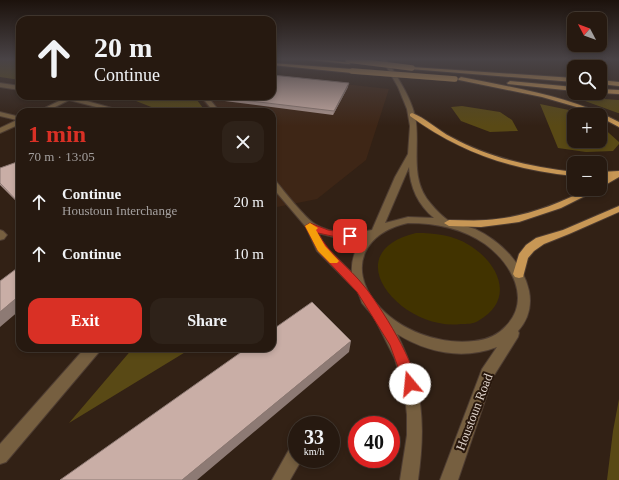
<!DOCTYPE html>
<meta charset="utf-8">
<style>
body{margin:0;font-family:"Times New Roman",serif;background:#2e2219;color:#f1f3f6;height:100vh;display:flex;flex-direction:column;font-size:15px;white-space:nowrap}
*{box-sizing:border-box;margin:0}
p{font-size:13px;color:#a4a09f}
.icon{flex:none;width:22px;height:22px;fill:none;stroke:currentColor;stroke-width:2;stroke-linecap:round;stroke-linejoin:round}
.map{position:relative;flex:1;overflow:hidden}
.drawer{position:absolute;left:16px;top:108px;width:260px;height:244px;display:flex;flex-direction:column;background:#261910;border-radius:12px;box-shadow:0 2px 6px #0003,0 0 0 1px #423830}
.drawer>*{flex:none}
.hud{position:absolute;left:16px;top:16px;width:260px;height:84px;border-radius:12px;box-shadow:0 2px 6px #0003,0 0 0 1px #423830;background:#261910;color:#f1f3f6;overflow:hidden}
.needle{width:26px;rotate:311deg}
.fabs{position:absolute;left:567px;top:12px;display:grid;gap:8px}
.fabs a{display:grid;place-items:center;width:40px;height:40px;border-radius:8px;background:#261910;box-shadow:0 2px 6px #0003,0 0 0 1px #423830;font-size:20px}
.speed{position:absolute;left:288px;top:416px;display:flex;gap:8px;font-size:20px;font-weight:700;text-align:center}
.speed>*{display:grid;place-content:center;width:52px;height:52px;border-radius:50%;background:#261910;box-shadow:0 2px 6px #0003,0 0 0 1px #423830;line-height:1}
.speed small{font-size:10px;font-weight:400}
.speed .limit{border:6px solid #d22;background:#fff;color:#111}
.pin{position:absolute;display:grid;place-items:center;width:34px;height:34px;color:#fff;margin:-17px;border-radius:8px;box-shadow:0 2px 6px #0006}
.me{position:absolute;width:44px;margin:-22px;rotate:343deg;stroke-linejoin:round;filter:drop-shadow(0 0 3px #0008)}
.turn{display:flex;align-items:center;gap:14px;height:84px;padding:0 12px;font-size:18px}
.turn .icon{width:52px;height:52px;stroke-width:2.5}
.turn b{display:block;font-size:28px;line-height:34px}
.round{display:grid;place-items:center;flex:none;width:42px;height:42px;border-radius:12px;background:#2e2219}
.headline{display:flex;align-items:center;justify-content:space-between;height:68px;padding:0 12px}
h1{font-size:24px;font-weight:800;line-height:30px;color:#d93025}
.action{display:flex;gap:8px;margin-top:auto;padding:8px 12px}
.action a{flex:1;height:46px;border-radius:12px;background:#d93025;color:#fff;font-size:16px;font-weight:800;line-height:46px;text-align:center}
.action a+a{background:#2e2219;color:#f1f3f6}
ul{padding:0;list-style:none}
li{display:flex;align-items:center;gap:12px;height:52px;padding:0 12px}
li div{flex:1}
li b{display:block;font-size:15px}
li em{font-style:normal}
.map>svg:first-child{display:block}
</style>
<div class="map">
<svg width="619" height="480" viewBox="0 0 619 480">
<rect width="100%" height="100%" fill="#322115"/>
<path fill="#3e2616" d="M 272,76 L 389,89 L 366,160 L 317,199 L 272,208 L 272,112 L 211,112 L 198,96 L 272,96 Z"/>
<path fill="#413300" d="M 416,233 C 435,233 453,235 469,245 C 499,263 516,300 478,321 C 473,324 467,324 461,324 C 403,332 333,253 416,233 Z"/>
<path fill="#594915" d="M 0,59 L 20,59 L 20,80 L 0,77 Z
M 116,96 L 194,96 L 206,112 L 164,112 L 136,101 Z
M 574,97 L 619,100 L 619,113 L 618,113 Z
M 540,104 L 569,110 L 579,115 L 574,115 L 574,141 L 600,141 L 600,125 L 619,142 L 619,144 L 613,151 L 586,152 L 558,148 Z
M 462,106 L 500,112 L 512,120 L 518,131 L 490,132 L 461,121 L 451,107 Z
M 133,348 L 192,348 L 69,423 Z
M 619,399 L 619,480 L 607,480 L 613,431 Z"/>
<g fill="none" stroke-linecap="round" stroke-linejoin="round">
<g stroke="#4e3d32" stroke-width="2">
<path id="minor" d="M 382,59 L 386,59 C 397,77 410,95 415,116 C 421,146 408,178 431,204 C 436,210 443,217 449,221 C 454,225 467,226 475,229 C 500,241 523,263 529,291 C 532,306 528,320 518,331 L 519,333 L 518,337 L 493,377 L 458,480 L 440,480 L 482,369 L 497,347 C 463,360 428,353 397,334 C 423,387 426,422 418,480 L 400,480 L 407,435 L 407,415 L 405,396 L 395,359 L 374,317 L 362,303 L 358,292 L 317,251 L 306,227 L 272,187 L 272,180 L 275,180 C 283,190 306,219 315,224 C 331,234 354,234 372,230 L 395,177 L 408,154 L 410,126 L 407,109 L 398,87 ZM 409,167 C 410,187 418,205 434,218 L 408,217 L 385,223 ZM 408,223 C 436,223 462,228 485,244 C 511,263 532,299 506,326 C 498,335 487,340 474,341 C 440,345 399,331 376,303 C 347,267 365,232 408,223 ZM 318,233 L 341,239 L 363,238 C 355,249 351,260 352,273 L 325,246 Z
M 0,83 L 20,86 L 20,90 L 0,87 Z
M 57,96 L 69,96 L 126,112 L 116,112 L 69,100 L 45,112 L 37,112 L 63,99 Z
M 201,96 L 207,96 L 220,112 L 214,112 Z
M 0,112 L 20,117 L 20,124 L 0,133 L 0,128 L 17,120 L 0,116 Z
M 0,230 L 3,231 L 7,235 L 4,239 L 0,240 Z
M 85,348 L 101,348 L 99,352 L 6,462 L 0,464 L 0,444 Z
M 297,444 L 297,459 L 302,459 L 290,480 L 272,480 L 291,446 Z"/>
</g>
<g stroke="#4e3d32" stroke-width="2">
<path id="major" d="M 300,59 L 319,59 L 351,63 L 349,64 Z
M 272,63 L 352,69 L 355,71 L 352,73 L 272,65 Z
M 412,67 L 574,78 L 574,82 L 410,69 Z
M 461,77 C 515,88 570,96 619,122 L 619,127 L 600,117 L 600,115 L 595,115 L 580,108 L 542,97 L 459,80 L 458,79 Z
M 600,80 L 619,82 L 619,86 L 600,84 Z
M 510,81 L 574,87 L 574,91 L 508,84 L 507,83 Z
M 600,89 L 619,90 L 619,94 L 600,93 Z
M 412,113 C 424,117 439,131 451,137 C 489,158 531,167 574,172 L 574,176 C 512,170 461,153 410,116 L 410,114 Z
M 619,171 L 619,177 L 600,188 L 600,181 L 608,176 L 600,176 L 600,172 Z
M 588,189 L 599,189 L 561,208 L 519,222 L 481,227 L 449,226 L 444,223 L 449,220 C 461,220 474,221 486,220 C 522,218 556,205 588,189 Z
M 619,206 L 619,212 L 569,234 L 544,244 L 534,251 L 528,258 L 523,277 L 519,278 L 515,277 L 513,274 L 519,254 L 526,245 L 536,238 L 563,230 Z"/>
</g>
<use href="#minor" fill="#765f40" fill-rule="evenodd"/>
<use href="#major" fill="#c89755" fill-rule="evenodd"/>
<g stroke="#4e3d32" stroke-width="6" stroke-linecap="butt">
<path id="major-bridge" d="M 348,60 L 412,68
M 352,71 L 455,79"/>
</g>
<use href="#major-bridge" stroke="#c89755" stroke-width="5.5"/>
</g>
<path fill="#ad968f" d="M 348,87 L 333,115 L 217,100 L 217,97 Z
M 20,165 L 20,205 L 0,185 L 0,168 Z"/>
<path fill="#8d7a74" d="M 349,83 L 348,87 L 333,115 L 334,111 Z
M 20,295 L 20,310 L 0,327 L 0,312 Z
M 351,341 L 349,352 L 197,480 L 182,480 Z"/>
<path fill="#c9aea6" stroke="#8d7a74" d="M 272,75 L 349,83 L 334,111 L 217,97 L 218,96 L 272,96 Z
M 17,162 L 20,165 L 20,204 L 0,183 L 0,168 Z
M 20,266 L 20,295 L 0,312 L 0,281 Z
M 312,302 L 351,341 L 182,480 L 60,480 L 247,348 L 272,348 L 272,330 Z"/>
<linearGradient id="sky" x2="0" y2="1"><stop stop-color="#1c120c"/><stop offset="0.47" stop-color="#494346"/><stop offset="1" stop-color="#494346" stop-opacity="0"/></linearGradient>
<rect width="619" height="126" fill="url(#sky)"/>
<path fill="#d93025" stroke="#8d1f18" d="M 310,223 L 328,230 L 353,234 L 354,236 L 350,240 L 318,233 C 329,254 349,267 364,286 C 377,301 422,371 415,389 L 410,391 L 406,389 L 390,345 L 369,311 L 357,292 L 318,251 L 305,226 Z"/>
<path fill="#f59e0b" d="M 310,223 L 318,228 L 316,230 L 325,246 L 339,261 L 337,263 L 330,263 L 318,251 L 305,226 Z"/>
<g text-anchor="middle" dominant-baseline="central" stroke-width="4" stroke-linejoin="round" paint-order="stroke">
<g font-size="13" fill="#dfd3cb" stroke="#28170c">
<text transform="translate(474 412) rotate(-69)">Houstoun Road</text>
</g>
</g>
</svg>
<div class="fabs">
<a><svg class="needle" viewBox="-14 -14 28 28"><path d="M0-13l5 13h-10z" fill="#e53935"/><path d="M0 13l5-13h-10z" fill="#a4a09f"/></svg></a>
<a><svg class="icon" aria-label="search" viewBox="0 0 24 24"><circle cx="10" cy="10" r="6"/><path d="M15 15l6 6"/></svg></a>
<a>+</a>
<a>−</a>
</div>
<div class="speed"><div>33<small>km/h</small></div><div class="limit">40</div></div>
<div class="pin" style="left:350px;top:236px;background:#d93025"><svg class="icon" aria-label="arrive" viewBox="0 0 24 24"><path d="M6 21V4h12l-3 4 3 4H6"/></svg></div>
<svg class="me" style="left:410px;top:384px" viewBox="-20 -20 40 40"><circle r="19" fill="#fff"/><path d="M0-13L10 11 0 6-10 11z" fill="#d93025"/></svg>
<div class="hud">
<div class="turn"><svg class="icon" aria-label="ahead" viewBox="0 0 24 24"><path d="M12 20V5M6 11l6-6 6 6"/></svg><div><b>20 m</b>Continue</div></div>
</div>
<section class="drawer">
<div class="headline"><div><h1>1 min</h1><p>70 m · 13:05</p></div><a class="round"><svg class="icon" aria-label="close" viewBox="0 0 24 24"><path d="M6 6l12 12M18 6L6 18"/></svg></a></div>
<ul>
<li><svg class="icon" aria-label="ahead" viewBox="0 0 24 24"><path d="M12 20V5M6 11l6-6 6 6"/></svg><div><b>Continue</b><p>Houstoun Interchange</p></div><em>20 m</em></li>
<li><svg class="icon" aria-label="ahead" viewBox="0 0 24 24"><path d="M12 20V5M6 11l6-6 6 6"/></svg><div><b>Continue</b></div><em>10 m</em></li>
</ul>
<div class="action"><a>Exit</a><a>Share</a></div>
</section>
</div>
